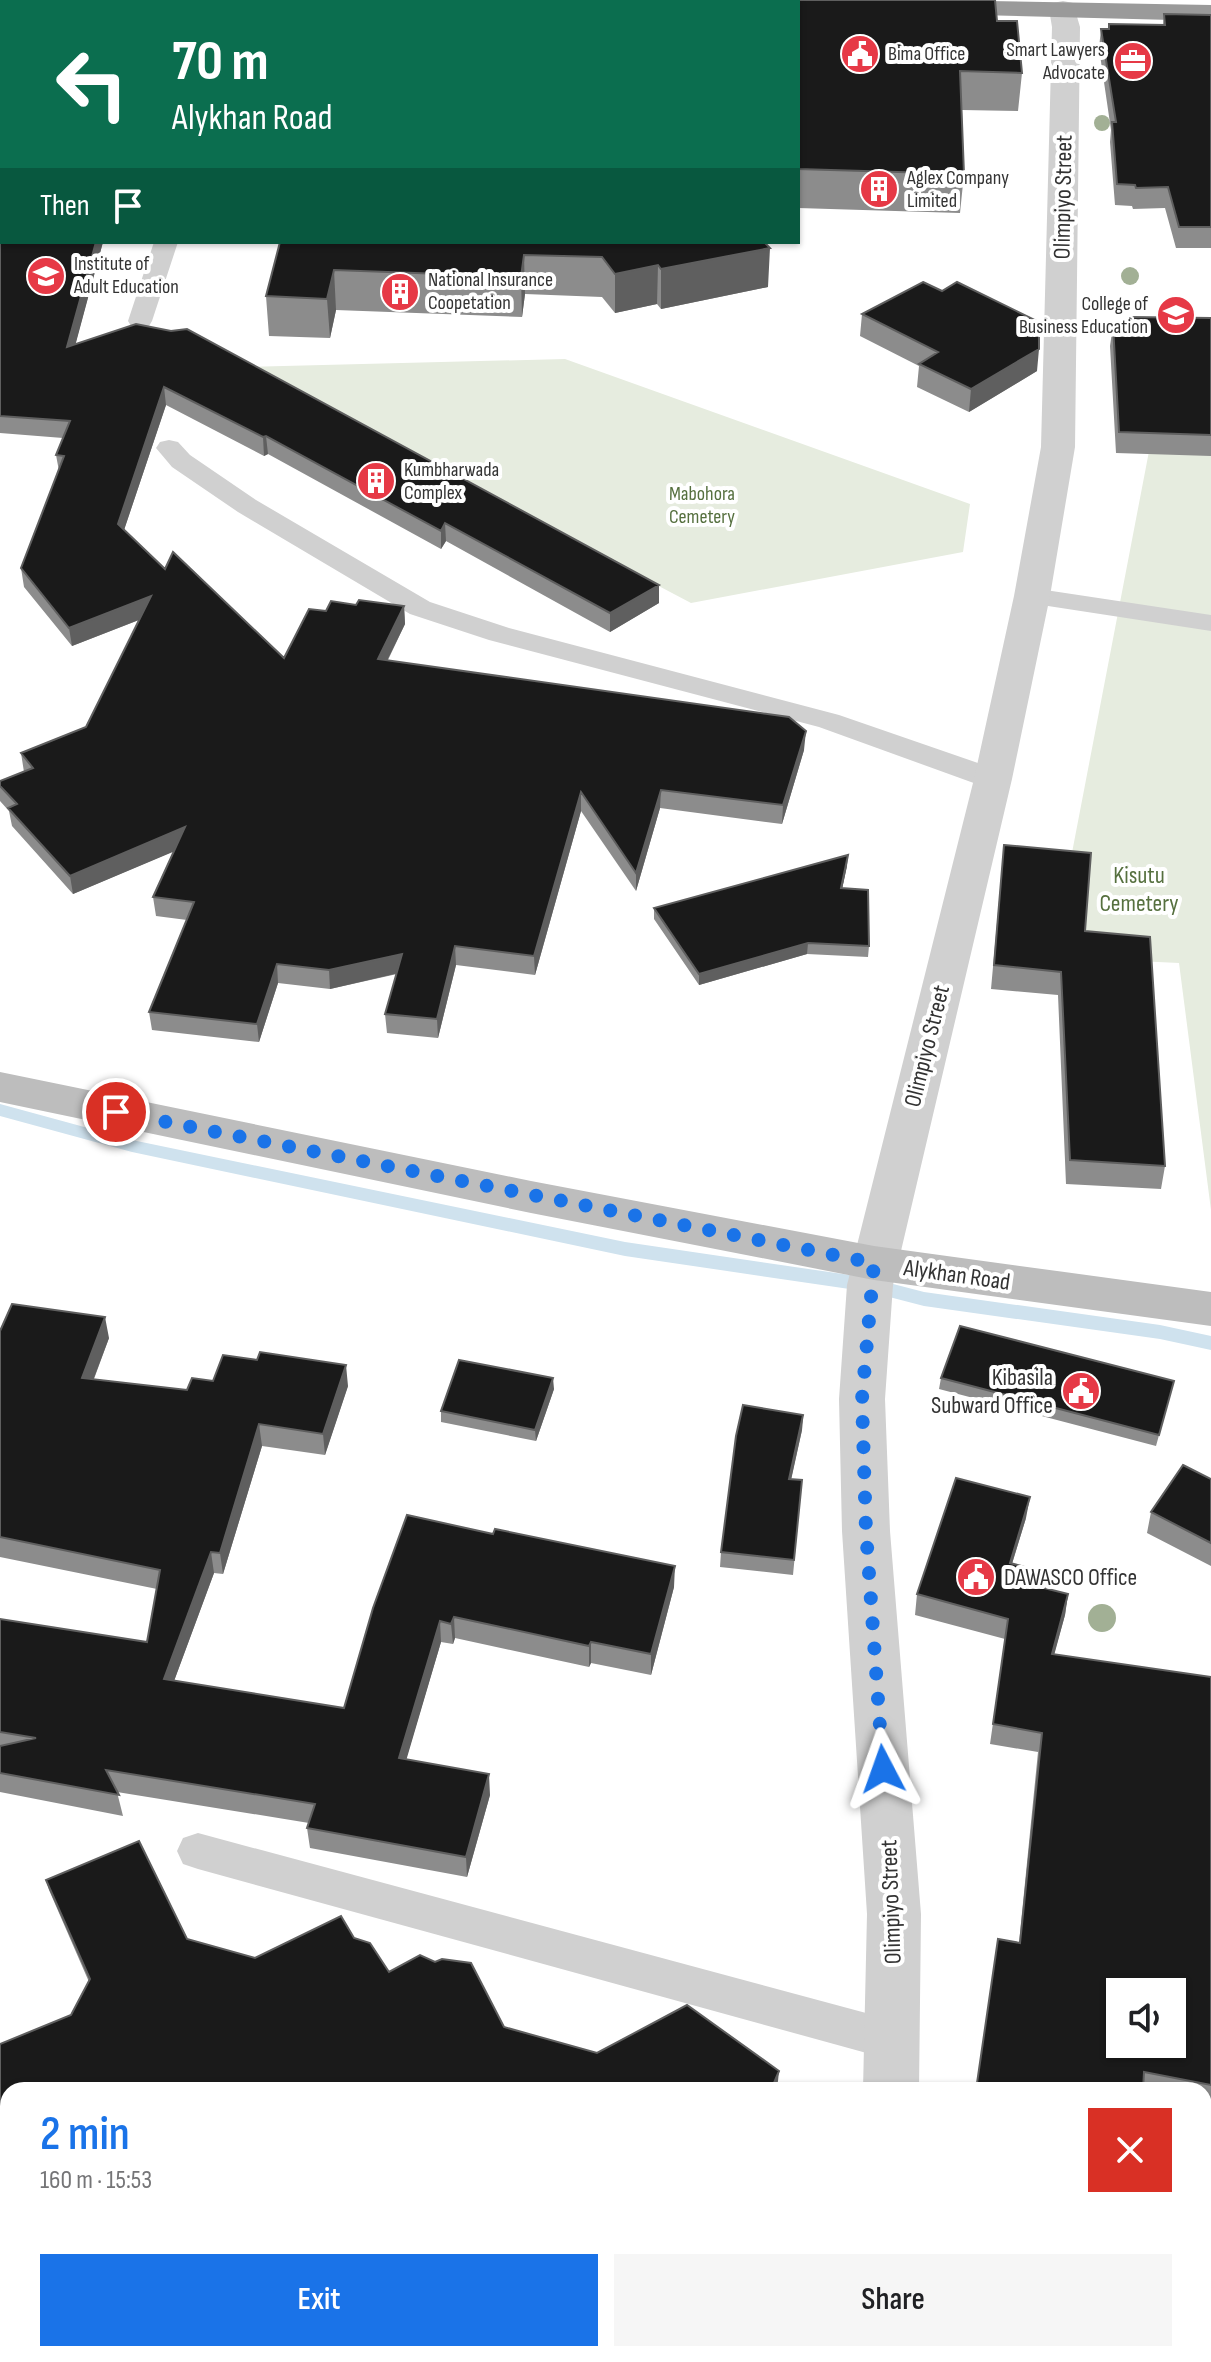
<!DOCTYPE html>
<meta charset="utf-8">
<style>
body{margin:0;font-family:"Sofia Sans Condensed",sans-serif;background:#f6f6f6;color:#202124;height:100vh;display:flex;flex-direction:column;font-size:30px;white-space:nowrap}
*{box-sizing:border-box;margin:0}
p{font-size:26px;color:#757577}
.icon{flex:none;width:44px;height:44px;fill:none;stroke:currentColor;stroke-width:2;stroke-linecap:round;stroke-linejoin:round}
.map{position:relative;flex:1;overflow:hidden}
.sheet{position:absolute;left:0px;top:2082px;width:1212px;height:280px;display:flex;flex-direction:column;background:#fff;border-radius:24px 24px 0 0;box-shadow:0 2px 6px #0004}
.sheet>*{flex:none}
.guide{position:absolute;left:0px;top:0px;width:800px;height:244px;box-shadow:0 2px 6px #0004;background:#0b6e4f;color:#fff;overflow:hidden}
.tools{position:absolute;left:1106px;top:1978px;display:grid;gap:16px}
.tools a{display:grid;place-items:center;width:80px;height:80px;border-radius:0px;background:#fff;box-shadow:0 2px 6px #0004;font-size:40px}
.pin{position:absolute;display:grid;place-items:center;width:68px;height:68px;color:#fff;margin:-34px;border:4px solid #fff;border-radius:50%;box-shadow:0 2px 8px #0007}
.me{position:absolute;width:88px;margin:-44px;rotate:356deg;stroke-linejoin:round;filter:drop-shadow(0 0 6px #0008)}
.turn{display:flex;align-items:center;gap:28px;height:168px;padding:0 40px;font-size:36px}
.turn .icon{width:104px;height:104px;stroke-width:2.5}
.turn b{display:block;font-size:56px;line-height:68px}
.then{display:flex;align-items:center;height:76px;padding:0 40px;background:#0003;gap:16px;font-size:30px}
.round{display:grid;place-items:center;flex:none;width:84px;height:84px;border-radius:0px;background:#f6f6f6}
.head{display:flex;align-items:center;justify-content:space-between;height:136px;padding:0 40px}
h1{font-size:48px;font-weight:600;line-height:60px;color:#1a73e8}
.action{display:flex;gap:16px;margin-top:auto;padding:16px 40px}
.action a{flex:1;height:92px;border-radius:0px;background:#1a73e8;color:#fff;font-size:32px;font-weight:600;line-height:92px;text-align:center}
.action a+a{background:#f6f6f6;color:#202124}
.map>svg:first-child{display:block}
</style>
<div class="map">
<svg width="1211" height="2362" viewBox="0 0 1211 2362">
<rect width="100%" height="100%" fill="#fff"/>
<path fill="#e6ecdf" d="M 565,359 L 970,504 L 963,552 L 691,603 L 243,367 Z
M 1155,420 L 1211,423 L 1211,1210 L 1179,963 L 1052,957 Z"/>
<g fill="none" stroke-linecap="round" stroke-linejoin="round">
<path fill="#cfe2ee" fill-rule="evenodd" d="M 0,1104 L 132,1140 L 625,1242 L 870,1278 L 924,1292 L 1160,1325 L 1211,1336 L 1211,1350 L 1160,1339 L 924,1306 L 870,1292 L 625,1256 L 132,1152 L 0,1116 Z"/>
<path stroke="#cdcdcd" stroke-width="4" stroke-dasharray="3 3" stroke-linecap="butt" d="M 307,0 L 353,2
M 0,1 L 64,2
M 120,2 L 128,0"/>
<path fill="#d0d0d0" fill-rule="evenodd" d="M 233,0 L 255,0 L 232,2 Z
M 154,242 L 178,242 L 152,321 L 149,326 L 131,326 L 128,321 Z
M 169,440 L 178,442 L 190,455 L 256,500 L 430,602 L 509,628 L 839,715 L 1004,772 L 1008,779 L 1004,786 L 993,788 L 982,786 L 819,727 L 489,640 L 410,614 L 238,512 L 172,467 L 156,448 L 160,442 Z
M 1032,588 L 1211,615 L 1211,631 L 1022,602 L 1018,596 L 1022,590 Z
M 198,1833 L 892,2020 L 907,2026 L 914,2040 L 907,2054 L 892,2060 L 198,1869 L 183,1864 L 177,1851 L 183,1838 Z"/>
<path fill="#d0d0d0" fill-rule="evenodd" d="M 1063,1 L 1073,3 L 1080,27 L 1075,447 L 1050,596 L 1012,779 L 893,1285 L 885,1399 L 890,1531 L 921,1914 L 919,2090 L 863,2090 L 867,1914 L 842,1531 L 839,1399 L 847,1285 L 974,779 L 1014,596 L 1041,447 L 1052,27 L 1049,9 L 1053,3 Z
M 844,2354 L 904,2354 L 903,2362 L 843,2362 Z"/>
<path fill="#bdbdbd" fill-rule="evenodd" d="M 0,1072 L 531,1181 L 874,1246 L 1211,1292 L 1211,1326 L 874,1280 L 531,1213 L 0,1102 Z"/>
<path fill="#9a9a9a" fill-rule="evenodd" d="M 685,0 L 792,0 L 793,2 L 686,2 Z
M 927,0 L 1211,5 L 1211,21 L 937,14 L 927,12 L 923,6 Z"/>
</g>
<g fill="#a2b095">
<circle cx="1102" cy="123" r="8"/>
<circle cx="1130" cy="276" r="9"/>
<circle cx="1102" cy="1618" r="14"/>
</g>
<path fill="#8c8c8c" d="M 798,2 L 997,21 L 1022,73 L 1018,111 L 962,110 L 964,174 L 960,213 L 798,208 Z
M 1164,14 L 1211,15 L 1211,248 L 1176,248 L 1165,208 L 1133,209 L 1132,206 L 1115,205 L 1110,142 L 1111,130 L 1099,48 L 1101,29 L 1108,29 L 1109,24 L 1163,25 Z
M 0,152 L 103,242 L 75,345 L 659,585 L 659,603 L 610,632 L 446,541 L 441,549 L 268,454 L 264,456 L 166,405 L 124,530 L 165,569 L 284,658 L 326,611 L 356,605 L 404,606 L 405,624 L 388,660 L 804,750 L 782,824 L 660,808 L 636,891 L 581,811 L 535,975 L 456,965 L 438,1038 L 387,1033 L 385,1014 L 397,974 L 330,989 L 278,983 L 259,1042 L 152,1030 L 149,1012 L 187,920 L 156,916 L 153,897 L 174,851 L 73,894 L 12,826 L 9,811 L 0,801 L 0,781 L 24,772 L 21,753 L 86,727 L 139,620 L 72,646 L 24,587 L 21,568 L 59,471 L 56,455 L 63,438 L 0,433 Z
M 280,242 L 764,242 L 768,287 L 661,309 L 657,304 L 615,313 L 602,297 L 525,294 L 522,317 L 336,310 L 330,338 L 269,336 L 266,296 Z
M 862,314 L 1037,371 L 969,412 L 917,387 L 919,366 L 860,336 Z
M 1130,317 L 1211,318 L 1211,456 L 1116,453 L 1110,346 L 1113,325 L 1129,326 Z
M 1004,845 L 1085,931 L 1165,1166 L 1161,1189 L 1066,1184 L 1058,995 L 991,989 Z
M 847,866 L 842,889 L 869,946 L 868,957 L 807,954 L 699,985 L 654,919 L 654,908 Z
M 0,1331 L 109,1338 L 94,1379 L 187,1390 L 213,1381 L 348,1386 L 325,1455 L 262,1446 L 223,1574 L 214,1573 L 174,1681 L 344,1708 L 373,1608 L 674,1587 L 651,1675 L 591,1663 L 589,1667 L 455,1638 L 453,1644 L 441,1642 L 406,1759 L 490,1795 L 467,1877 L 310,1848 L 307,1828 L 309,1823 L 117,1792 L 123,1816 L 0,1792 L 0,1619 L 147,1642 L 157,1589 L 0,1557 Z
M 941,1378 L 1171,1392 L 1156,1446 L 939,1389 Z
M 554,1389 L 536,1441 L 441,1422 L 441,1411 Z
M 803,1415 L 802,1430 L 791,1479 L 802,1480 L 793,1575 L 720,1567 L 721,1552 Z
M 1211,1479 L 1211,1566 L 1147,1533 L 1151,1512 Z
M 1026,1518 L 1012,1564 L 1034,1585 L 1068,1594 L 1065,1615 L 1054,1654 L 1211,1677 L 1211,2104 L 1204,2103 L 1204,2090 L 976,2090 L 1019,1943 L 1038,1752 L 990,1744 L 1005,1639 L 915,1615 L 917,1594 Z
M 46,1880 L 187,1939 L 255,1958 L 354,1938 L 389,1972 L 504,2027 L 597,2053 L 778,2081 L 774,2090 L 8,2090 L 8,2165 L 0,2158 L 0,2044 L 71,2015 L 89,1982 L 49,1890 Z
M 1204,2179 L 1211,2181 L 1211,2311 L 1204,2309 Z"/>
<path fill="#5f5f5f" d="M 96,242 L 103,242 L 70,365 L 67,347 Z
M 770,248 L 768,287 L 661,309 L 661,269 Z
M 524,255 L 525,294 L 522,317 L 521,277 Z
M 658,265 L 657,304 L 615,313 L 615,274 Z
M 334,270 L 336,310 L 330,338 L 327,299 Z
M 1039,349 L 1037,371 L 969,412 L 971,389 Z
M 164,387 L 166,405 L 120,542 L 118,524 Z
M 266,436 L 268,454 L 264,456 L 263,437 Z
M 445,523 L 446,541 L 441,549 L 441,531 Z
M 659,585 L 659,603 L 610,632 L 610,613 Z
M 151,596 L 154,614 L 72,646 L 69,628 Z
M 404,606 L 405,624 L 379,677 L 378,659 Z
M 806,731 L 804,750 L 782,824 L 783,805 Z
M 661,790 L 660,808 L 636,891 L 636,873 Z
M 581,792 L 581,811 L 535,975 L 534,956 Z
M 185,827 L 187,846 L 73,894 L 70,876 Z
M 848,855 L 847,866 L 840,899 L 841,888 Z
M 808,943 L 807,954 L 699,985 L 699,974 Z
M 455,946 L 456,965 L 438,1038 L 437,1019 Z
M 402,954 L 403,972 L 330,989 L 329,970 Z
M 277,964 L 278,983 L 259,1042 L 257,1024 Z
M 105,1317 L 109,1338 L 86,1399 L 82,1378 Z
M 346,1365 L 348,1386 L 325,1455 L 323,1434 Z
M 553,1378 L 554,1389 L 536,1441 L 535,1430 Z
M 803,1415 L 802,1430 L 788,1494 L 789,1479 Z
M 259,1424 L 262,1446 L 223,1574 L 220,1553 Z
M 1030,1497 L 1026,1518 L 1006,1583 L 1010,1563 Z
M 211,1552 L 214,1573 L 167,1700 L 164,1679 Z
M 675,1566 L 674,1587 L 651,1675 L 651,1654 Z
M 1068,1594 L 1065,1615 L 1049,1674 L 1052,1654 Z
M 454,1617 L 455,1638 L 453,1644 L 451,1624 Z
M 440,1621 L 441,1642 L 401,1778 L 399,1758 Z
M 591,1642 L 591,1663 L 589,1667 L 589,1646 Z
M 489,1774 L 490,1795 L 467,1877 L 466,1857 Z
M 779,2071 L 778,2081 L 774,2090 L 771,2090 Z"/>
<path fill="#1a1a1a" stroke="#5f5f5f" stroke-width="2" fill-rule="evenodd" d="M 751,0 L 995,0 L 997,21 L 1017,21 L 1022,73 L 960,71 L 964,174 L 798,169 L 798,2 L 750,2 Z
M 1164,14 L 1211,15 L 1211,227 L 1179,227 L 1168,187 L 1136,188 L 1135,185 L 1117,184 L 1112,122 L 1116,122 L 1101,29 L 1109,29 L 1109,24 L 1165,25 Z
M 0,152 L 2,152 L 2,242 L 96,242 L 67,347 L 136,324 L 171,331 L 187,329 L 659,585 L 610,613 L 445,523 L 441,531 L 266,436 L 263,437 L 164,387 L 118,524 L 165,569 L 173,552 L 284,658 L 309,609 L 326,611 L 331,601 L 356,605 L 359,600 L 404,606 L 378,659 L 789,717 L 806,731 L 783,805 L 661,790 L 636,873 L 581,792 L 534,956 L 455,946 L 437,1019 L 385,1014 L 402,954 L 329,970 L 277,964 L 257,1024 L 149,1012 L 194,902 L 153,897 L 185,827 L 70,876 L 8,808 L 17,804 L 0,786 L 0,781 L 33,768 L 21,753 L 86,727 L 151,596 L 69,628 L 21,568 L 64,456 L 56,455 L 70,421 L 0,416 Z
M 280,242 L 764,242 L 770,248 L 661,269 L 658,265 L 615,274 L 602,257 L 524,255 L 521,277 L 334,270 L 327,299 L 266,296 Z
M 923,282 L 942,291 L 957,282 L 1039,322 L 1039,349 L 971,389 L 919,364 L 938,352 L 862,314 Z
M 1130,317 L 1211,318 L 1211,435 L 1119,432 L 1113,325 L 1132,326 Z
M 1004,845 L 1091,853 L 1085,931 L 1150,937 L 1165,1166 L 1070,1160 L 1061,972 L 994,965 Z
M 848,855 L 841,888 L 868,890 L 869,946 L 808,943 L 699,974 L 654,908 Z
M 12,1304 L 105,1317 L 82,1378 L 187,1390 L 192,1378 L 213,1381 L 223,1355 L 257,1360 L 260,1352 L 346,1365 L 323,1434 L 259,1424 L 220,1553 L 211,1552 L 164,1679 L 344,1708 L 373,1608 L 407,1515 L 493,1534 L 495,1529 L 675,1566 L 651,1654 L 591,1642 L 589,1646 L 454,1617 L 451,1624 L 440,1621 L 399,1758 L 489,1774 L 466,1857 L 307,1828 L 315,1804 L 106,1770 L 119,1795 L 0,1773 L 0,1746 L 36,1738 L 0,1732 L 0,1619 L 147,1642 L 160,1570 L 0,1537 L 0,1331 Z
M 960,1326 L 1174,1381 L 1159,1435 L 941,1378 Z
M 459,1360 L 553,1378 L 535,1430 L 441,1411 Z
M 743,1405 L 803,1415 L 789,1479 L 802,1480 L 794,1560 L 721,1552 L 736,1436 Z
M 1183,1465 L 1211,1479 L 1211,1543 L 1151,1512 Z
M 956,1478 L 1030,1497 L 1010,1563 L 1036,1570 L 1032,1585 L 1068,1594 L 1052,1654 L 1211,1677 L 1211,2085 L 1144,2072 L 1143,2090 L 976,2090 L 998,1939 L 1020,1943 L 1042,1733 L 993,1724 L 1008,1619 L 917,1594 ZM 1120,1992 L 1172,1992 L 1172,2044 L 1120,2044 Z
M 139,1841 L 187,1939 L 255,1958 L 341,1916 L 354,1938 L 370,1943 L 389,1972 L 420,1955 L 435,1962 L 442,1959 L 471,1963 L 504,2027 L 597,2053 L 687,2005 L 779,2071 L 771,2090 L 8,2090 L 8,2158 L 0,2151 L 0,2044 L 71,2015 L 90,1979 L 46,1880 Z
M 1204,2179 L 1211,2181 L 1211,2292 L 1204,2289 Z
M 0,2239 L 8,2241 L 8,2354 L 752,2354 L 750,2362 L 0,2362 Z"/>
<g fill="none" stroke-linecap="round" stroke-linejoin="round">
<path stroke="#1a73e8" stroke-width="14" stroke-dasharray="0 25.2" d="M 116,1112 L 874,1263 L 862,1399 L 866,1531 L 883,1769"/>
</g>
<defs>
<g id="civic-disc" transform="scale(2)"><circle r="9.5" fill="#e63946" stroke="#fff"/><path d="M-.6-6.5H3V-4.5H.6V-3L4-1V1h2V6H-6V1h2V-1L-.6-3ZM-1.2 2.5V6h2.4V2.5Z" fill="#fff"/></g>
<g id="office-disc" transform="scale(2)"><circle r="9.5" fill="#e63946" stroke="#fff"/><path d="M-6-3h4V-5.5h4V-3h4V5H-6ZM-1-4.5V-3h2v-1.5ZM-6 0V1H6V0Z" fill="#fff"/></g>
<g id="building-disc" transform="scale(2)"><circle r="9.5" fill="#e63946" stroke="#fff"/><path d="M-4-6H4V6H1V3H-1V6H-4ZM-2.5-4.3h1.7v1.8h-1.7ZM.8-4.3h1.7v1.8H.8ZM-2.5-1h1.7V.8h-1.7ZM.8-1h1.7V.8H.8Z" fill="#fff"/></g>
<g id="university-disc" transform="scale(2)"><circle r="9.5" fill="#e63946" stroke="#fff"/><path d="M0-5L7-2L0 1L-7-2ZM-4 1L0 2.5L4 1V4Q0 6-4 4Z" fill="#fff"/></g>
</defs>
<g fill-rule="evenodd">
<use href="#civic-disc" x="860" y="54"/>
<use href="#office-disc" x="1133" y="61"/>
<use href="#building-disc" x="879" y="189"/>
<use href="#university-disc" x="46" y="276"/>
<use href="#building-disc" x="400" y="292"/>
<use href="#university-disc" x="1176" y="315"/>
<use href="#building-disc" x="376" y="481"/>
<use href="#civic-disc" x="1081" y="1391"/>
<use href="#civic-disc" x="976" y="1577"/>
</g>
<g text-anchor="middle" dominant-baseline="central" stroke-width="8" stroke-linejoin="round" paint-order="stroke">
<g font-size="20" fill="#333" stroke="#fff" text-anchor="start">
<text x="1105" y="50" text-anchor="end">Smart Lawyers<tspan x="1105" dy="23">Advocate</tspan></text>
<text x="888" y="54">Bima Office</text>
<text x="907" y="178">Aglex Company<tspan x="907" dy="23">Limited</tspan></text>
<text x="74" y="264">Institute of<tspan x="74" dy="23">Adult Education</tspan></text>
<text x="428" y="280">National Insurance<tspan x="428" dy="23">Coopetation</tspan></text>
<text x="1148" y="304" text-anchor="end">College of<tspan x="1148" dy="23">Business Education</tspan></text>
<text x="404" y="470">Kumbharwada<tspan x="404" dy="23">Complex</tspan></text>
</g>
<g font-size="20" fill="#56703f" stroke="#fff">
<text x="702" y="494">Mabohora<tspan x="702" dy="23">Cemetery</tspan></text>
</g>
<g font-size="24" fill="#333" stroke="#fff">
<text transform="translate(1063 197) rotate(-89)">Olimpiyo Street</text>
<text transform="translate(927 1046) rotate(-76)">Olimpiyo Street</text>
<text transform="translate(957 1275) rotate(8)">Alykhan Road</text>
<text transform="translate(891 1902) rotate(-92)">Olimpiyo Street</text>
</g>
<g font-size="24" fill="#56703f" stroke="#fff">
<text x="1139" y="875">Kisutu<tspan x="1139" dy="28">Cemetery</tspan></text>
</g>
<g font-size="24" fill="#333" stroke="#fff" text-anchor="end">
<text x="1053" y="1377">Kibasila<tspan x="1053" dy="28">Subward Office</tspan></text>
<text x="1004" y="1577" text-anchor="start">DAWASCO Office</text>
</g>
</g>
</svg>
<div class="tools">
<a><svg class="icon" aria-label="sound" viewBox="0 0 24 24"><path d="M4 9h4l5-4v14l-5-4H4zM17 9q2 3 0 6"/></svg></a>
</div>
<div class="pin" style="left:116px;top:1112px;background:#d93025"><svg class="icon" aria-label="arrive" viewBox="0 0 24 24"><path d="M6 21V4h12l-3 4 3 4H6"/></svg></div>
<svg class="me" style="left:883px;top:1769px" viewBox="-20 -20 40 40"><path d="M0-17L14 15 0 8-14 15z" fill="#1a73e8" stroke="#fff" stroke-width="4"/></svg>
<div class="guide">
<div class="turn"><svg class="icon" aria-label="left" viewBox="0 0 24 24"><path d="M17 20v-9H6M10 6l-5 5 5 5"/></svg><div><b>70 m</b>Alykhan Road</div></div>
<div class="then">Then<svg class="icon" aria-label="arrive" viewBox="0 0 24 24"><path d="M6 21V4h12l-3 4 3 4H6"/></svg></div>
</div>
<section class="sheet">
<div class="head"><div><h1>2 min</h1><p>160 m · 15:53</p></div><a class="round" style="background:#d93025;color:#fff"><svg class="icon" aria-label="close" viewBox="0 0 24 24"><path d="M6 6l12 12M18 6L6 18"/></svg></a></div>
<div class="action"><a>Exit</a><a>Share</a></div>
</section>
</div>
